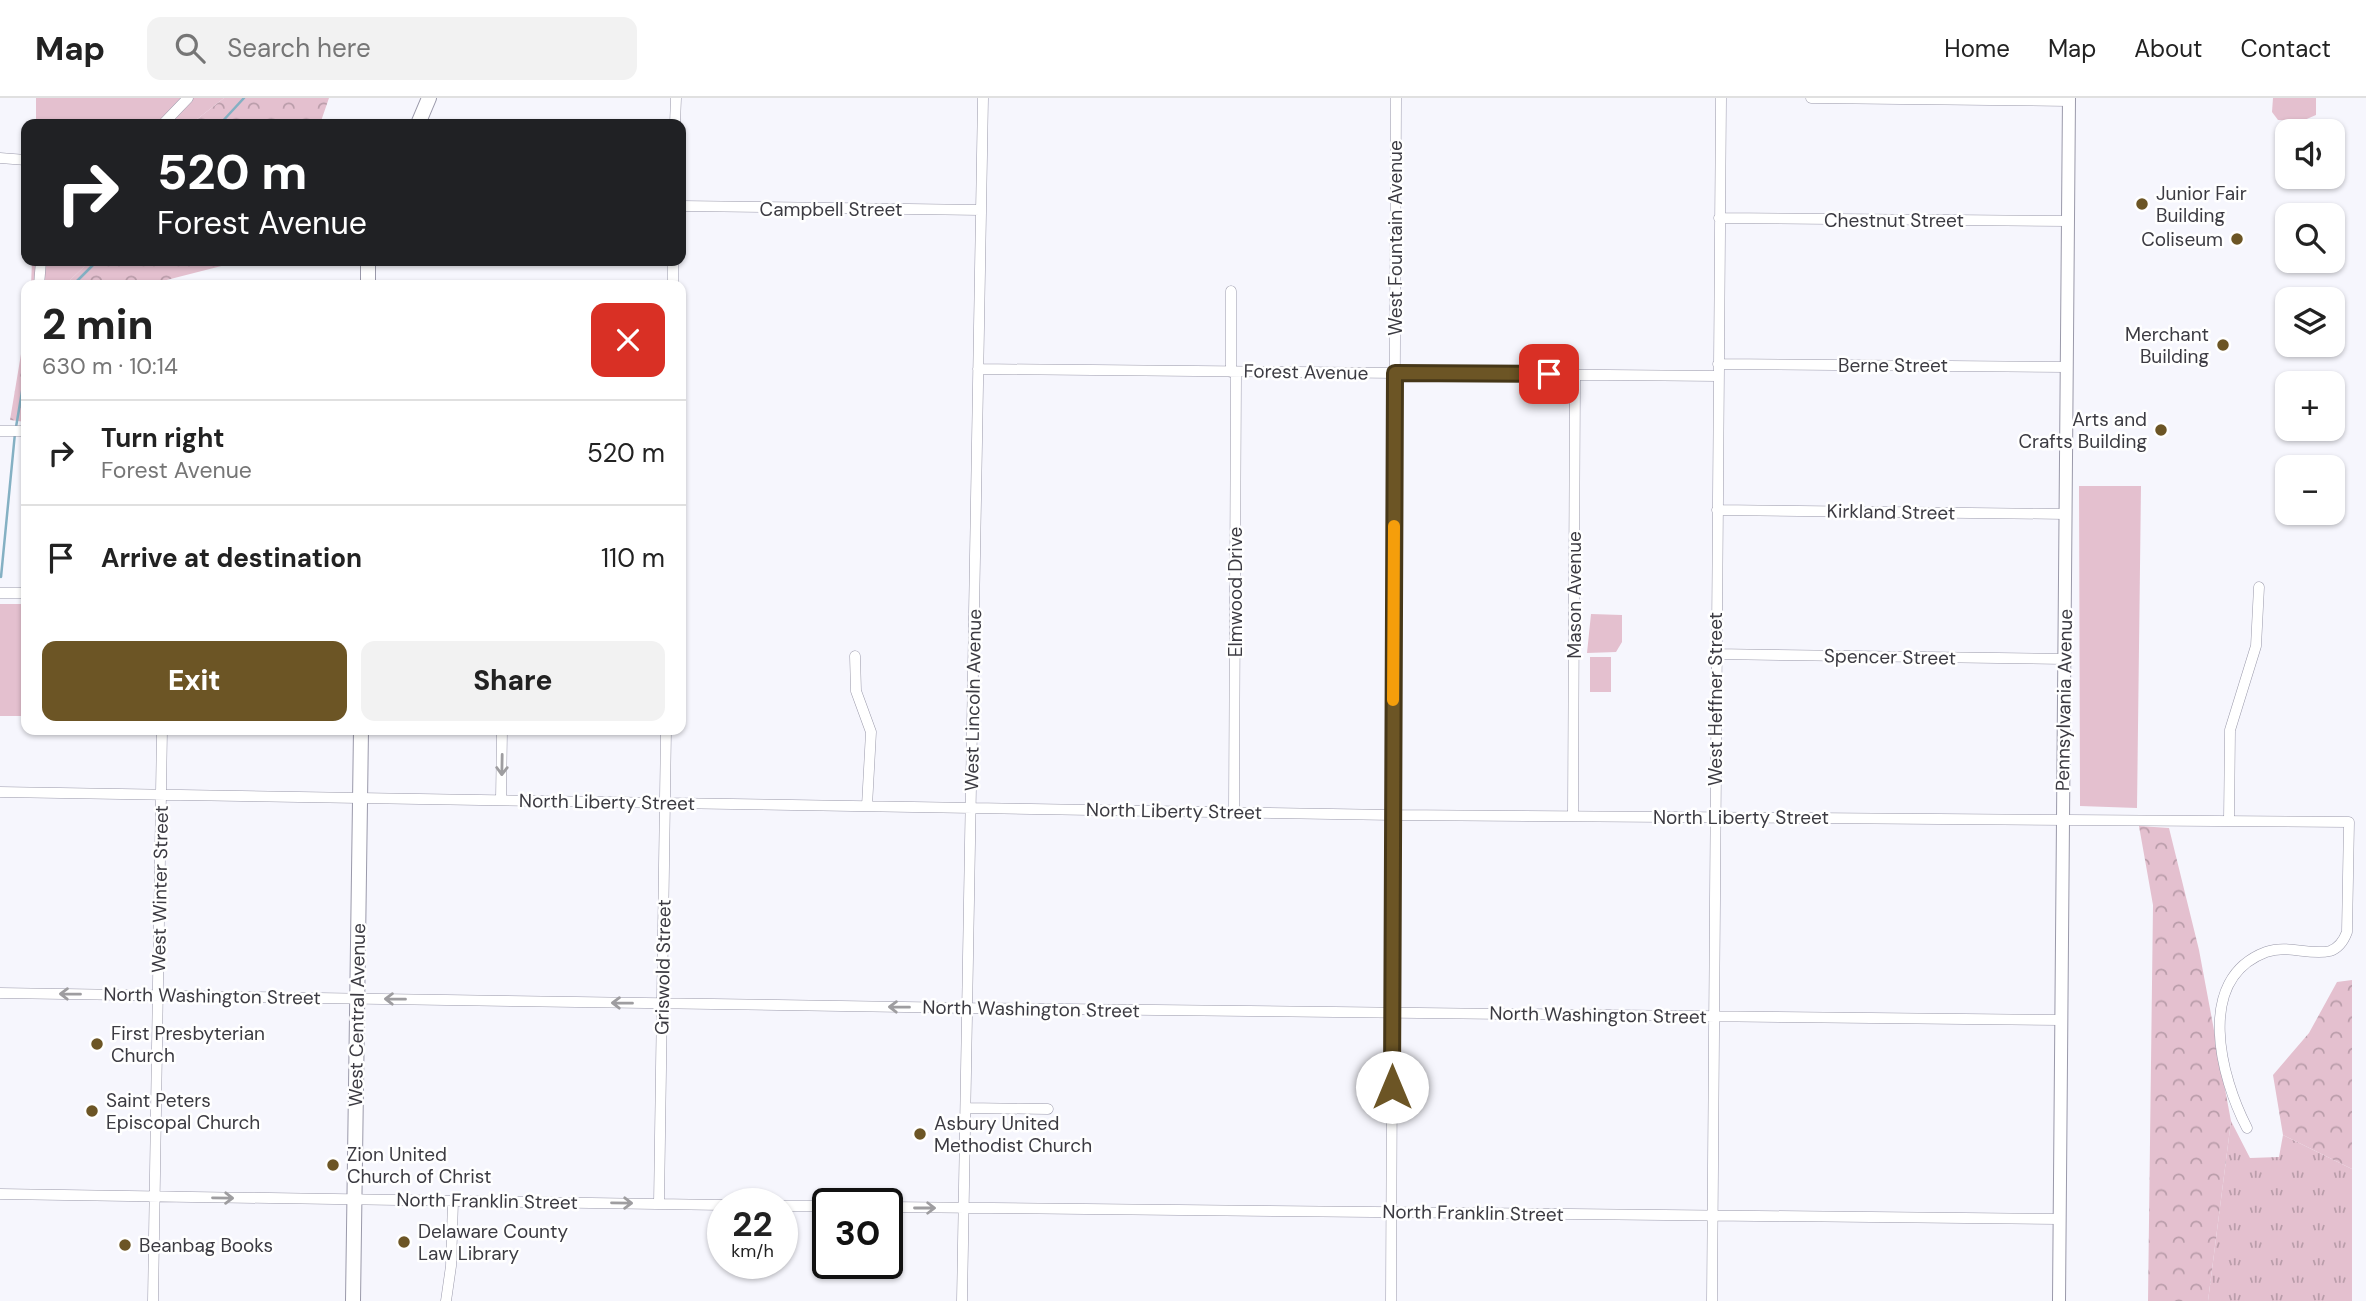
<!DOCTYPE html>
<meta charset="utf-8">
<style>
body{margin:0;font-family:"DM Sans",sans-serif;background:#f2f2f2;color:#222;height:100vh;display:flex;flex-direction:column;font-size:26px;white-space:nowrap}
*{box-sizing:border-box;margin:0}
p{font-size:23px;color:#767676}
.icon{flex:none;width:38px;height:38px;fill:none;stroke:currentColor;stroke-width:2;stroke-linecap:round;stroke-linejoin:round}
.map{position:relative;flex:1;overflow:hidden}
.drawer{position:absolute;left:21px;top:182px;width:665px;height:455px;display:flex;flex-direction:column;background:#fff;border-radius:14px;box-shadow:0 2px 5px #0004}
.drawer>*{flex:none}
.banner{position:absolute;left:21px;top:21px;width:665px;height:147px;border-radius:14px;box-shadow:0 2px 5px #0004;background:#202124;color:#fff;overflow:hidden}
.controls{position:absolute;left:2275px;top:21px;display:grid;gap:14px}
.controls a{display:grid;place-items:center;width:70px;height:70px;border-radius:14px;background:#fff;box-shadow:0 2px 5px #0004;font-size:35px}
.speed{position:absolute;left:707px;top:1090px;display:flex;gap:14px;font-size:35px;font-weight:700;text-align:center}
.speed>*{display:grid;place-content:center;width:91px;height:91px;border-radius:50%;background:#fff;box-shadow:0 2px 5px #0004;line-height:1}
.speed small{font-size:18px;font-weight:400}
.speed .limit{border:4px solid #111;border-radius:10px;background:#fff;color:#111}
.pin{position:absolute;display:grid;place-items:center;width:60px;height:60px;color:#fff;margin:-30px;border-radius:14px;box-shadow:0 4px 10px #0006}
.me{position:absolute;width:77px;margin:-38px;rotate:0deg;stroke-linejoin:round;filter:drop-shadow(0 0 5px #0008)}
.turn{display:flex;align-items:center;gap:24px;height:147px;padding:0 21px;font-size:32px}
.turn .icon{width:91px;height:91px;stroke-width:2.5}
.turn b{display:block;font-size:49px;line-height:60px}
.round{display:grid;place-items:center;flex:none;width:74px;height:74px;border-radius:14px;background:#f2f2f2}
.overview{display:flex;align-items:center;justify-content:space-between;height:119px;padding:0 21px}
h1{font-size:42px;font-weight:800;line-height:52px}
.button{display:flex;gap:14px;margin-top:auto;padding:14px 21px}
.button a{flex:1;height:80px;border-radius:14px;background:#6c5525;color:#fff;font-size:28px;font-weight:800;line-height:80px;text-align:center}
.button a+a{background:#f2f2f2;color:#222}
ul{padding:0;list-style:none}
li{display:flex;align-items:center;gap:21px;height:105px;padding:0 21px;border-top:2px solid #e0e0e0}
li div{flex:1}
li b{display:block;font-size:26px}
li em{font-style:normal}
header{display:flex;align-items:center;gap:42px;box-sizing:border-box;height:98px;padding:0 35px;background:#fff;border-bottom:2px solid #e0e0e0}
header strong{font-size:33px}
nav{display:flex;gap:38px;margin-inline-start:auto;font-size:24px}
.search{width:490px;height:63px;background:#f2f2f2;display:flex;align-items:center;gap:18px;box-sizing:border-box;padding:0 24px;border-radius:14px;color:#767676;font-size:26px}
.map>svg:first-child{display:block}
</style>
<header>
<strong>Map</strong>
<div class="search"><svg class="icon" aria-label="search" viewBox="0 0 24 24"><circle cx="10" cy="10" r="6"/><path d="M15 15l6 6"/></svg>Search here</div>
<nav><a>Home</a><a>Map</a><a>About</a><a>Contact</a></nav>
</header>
<div class="map">
<svg width="2366" height="1203" viewBox="0 0 2366 1203">
<defs>
<pattern id="grass-tufts" width="24" height="20" patternUnits="userSpaceOnUse" patternTransform="scale(1.75)"><rect width="24" height="20" fill="#e4c0cf"/><path d="M3 7l-1-3M5 7V3M7 7l1-3M15 17l-1-3M17 17v-4M19 17l1-3" fill="none" stroke="#ba9daa"/></pattern>
<pattern id="forest-crowns" width="20" height="18" patternUnits="userSpaceOnUse" patternTransform="scale(1.75)"><rect width="20" height="18" fill="#e4c0cf"/><path d="M2 6a3 3 0 1 1 6 0M12 15a3 3 0 1 1 6 0" fill="none" stroke="#ba9daa"/></pattern>
</defs>
<rect width="100%" height="100%" fill="#f6f6fd"/>
<path fill="url(#grass-tufts)" d="M 2231,1023 L 2250,1060 L 2279,1059 L 2283,1037 L 2352,1071 L 2352,1203 L 2208,1203 Z"/>
<path fill="url(#forest-crowns)" d="M 224,0 L 329,0 L 320,26 L 191,26 Z
M 90,163 L 241,163 L 147,187 L 65,187 Z
M 26,242 L 26,324 L 10,322 L 22,250 Z
M 2139,728 L 2169,730 L 2199,852 L 2231,1023 L 2208,1203 L 2148,1203 L 2153,807 Z
M 2352,882 L 2352,1071 L 2283,1037 L 2273,977 L 2309,935 L 2337,884 Z"/>
<path fill="#e4c0cf" d="M 36,0 L 224,0 L 191,26 L 36,26 Z
M 2273,0 L 2316,0 L 2316,17 L 2302,23 L 2278,22 L 2272,14 Z
M 32,163 L 90,163 L 65,187 L 31,187 Z
M 2079,388 L 2141,388 L 2137,710 L 2080,708 Z
M 0,506 L 26,506 L 26,618 L 0,618 Z
M 1591,516 L 1622,517 L 1622,544 L 1616,554 L 1587,555 Z
M 1590,559 L 1611,559 L 1611,594 L 1590,594 Z"/>
<g fill="none" stroke-linecap="round" stroke-linejoin="round">
<path stroke="#84b0c3" stroke-width="2.5" d="M 220,26 L 244,0
M 73,187 L 97,163
M 16,329 L 26,270
M 1,479 L 15,335"/>
<g stroke="#9a99aa" stroke-width="11">
<path id="minor" d="M 1811,0 L 2069,3
M 163,26 L 188,0
M 675,26 L 676,0
M 0,60 L 26,62
M 681,108 L 981,112
M 1719,120 L 2068,123
M 39,187 L 41,163
M 673,187 L 673,163
M 1718,266 L 2067,269
M 978,271 L 1718,278
M 1231,274 L 1231,193
M 0,333 L 26,333
M 1717,412 L 2066,416
M 0,495 L 26,495
M 1715,556 L 2064,561
M 855,558 L 856,593 L 871,634 L 867,708
M 0,694 L 1393,717 L 2349,724 L 2347,834 C 2344,842 2339,850 2330,853 C 2309,858 2288,846 2266,854 C 2194,881 2221,980 2247,1030
M 501,702 L 502,632
M 1234,714 L 1236,274
M 1573,718 L 1575,277
M 2229,723 L 2230,632 L 2256,548 L 2259,489
M 0,895 L 967,910 L 2061,922
M 966,1010 L 1048,1011
M 0,1096 L 723,1107
M 659,1106 L 666,632
M 782,1108 L 828,1108
M 887,1109 L 2059,1121
M 153,1203 L 162,632
M 446,1203 L 451,1168 L 453,1103
M 962,1203 L 983,0
M 1391,1203 L 1396,0
M 1712,1203 L 1721,0"/>
</g>
<g stroke="#9a99aa" stroke-width="14">
<path id="tertiary" d="M 2059,1203 L 2069,0"/>
</g>
<g stroke="#9a99aa" stroke-width="16">
<path id="secondary" d="M 418,26 L 429,0
M 368,187 L 368,163
M 353,1203 L 361,632"/>
</g>
<use href="#minor" stroke="#fff" stroke-width="10"/>
<use href="#tertiary" stroke="#fff" stroke-width="12"/>
<use href="#secondary" stroke="#fff" stroke-width="14"/>
</g>
<defs><path id="oneway-shaft" d="M-6 0H5M1.5-3L5.5 0L1.5 3" fill="none" stroke-width="1.6" stroke-linecap="round" stroke-linejoin="round" transform="scale(1.75)"/></defs>
<g stroke="#9e9da0">
<use href="#oneway-shaft" transform="translate(502 667) rotate(91)"/>
<use href="#oneway-shaft" transform="translate(70 896) rotate(-179)"/>
<use href="#oneway-shaft" transform="translate(395 901) rotate(-179)"/>
<use href="#oneway-shaft" transform="translate(622 905) rotate(-179)"/>
<use href="#oneway-shaft" transform="translate(899 909) rotate(-179)"/>
<use href="#oneway-shaft" transform="translate(223 1100) rotate(1)"/>
<use href="#oneway-shaft" transform="translate(622 1105) rotate(1)"/>
<use href="#oneway-shaft" transform="translate(925 1110)"/>
</g>
<g fill="none" stroke-linecap="round" stroke-linejoin="round">
<g stroke="#463718" stroke-width="18">
<path id="route" d="M 1392,989 L 1395,275 L 1549,276"/>
</g>
<use href="#route" stroke="#6c5525" stroke-width="12"/>
<path stroke="#f59e0b" stroke-width="12" d="M 1393,602 L 1394,428"/>
</g>
<g fill="#6c5525" stroke="#fff" stroke-width="2.5">
<circle cx="2142" cy="106" r="7"/>
<circle cx="2237" cy="141" r="7"/>
<circle cx="2223" cy="247" r="7"/>
<circle cx="2161" cy="332" r="7"/>
<circle cx="97" cy="946" r="7"/>
<circle cx="92" cy="1013" r="7"/>
<circle cx="920" cy="1036" r="7"/>
<circle cx="333" cy="1067" r="7"/>
<circle cx="404" cy="1144" r="7"/>
<circle cx="125" cy="1147" r="7"/>
</g>
<g text-anchor="middle" dominant-baseline="central" stroke-width="5" stroke-linejoin="round" paint-order="stroke">
<g font-size="19" fill="#3c3b42" stroke="#fff" text-anchor="start">
<text x="2156" y="95">Junior Fair<tspan x="2156" dy="22">Building</tspan></text>
<text x="2223" y="141" text-anchor="end">Coliseum</text>
<text x="2209" y="236" text-anchor="end">Merchant<tspan x="2209" dy="22">Building</tspan></text>
<text x="2147" y="321" text-anchor="end">Arts and<tspan x="2147" dy="22">Crafts Building</tspan></text>
<text x="111" y="935">First Presbyterian<tspan x="111" dy="22">Church</tspan></text>
<text x="106" y="1002">Saint Peters<tspan x="106" dy="22">Episcopal Church</tspan></text>
<text x="934" y="1025">Asbury United<tspan x="934" dy="22">Methodist Church</tspan></text>
<text x="347" y="1056">Zion United<tspan x="347" dy="22">Church of Christ</tspan></text>
<text x="418" y="1133">Delaware County<tspan x="418" dy="22">Law Library</tspan></text>
<text x="139" y="1147">Beanbag Books</text>
</g>
<g font-size="19" fill="#3c3b42" stroke="#fff">
<text x="831" y="111">Campbell Street</text>
<text x="1894" y="122">Chestnut Street</text>
<text transform="translate(1395 140) rotate(-90)">West Fountain Avenue</text>
<text x="1893" y="267">Berne Street</text>
<text transform="translate(1306 274) rotate(1)">Forest Avenue</text>
<text transform="translate(1891 414) rotate(1)">Kirkland Street</text>
<text transform="translate(1235 494) rotate(-90)">Elmwood Drive</text>
<text transform="translate(1574 497) rotate(-90)">Mason Avenue</text>
<text transform="translate(1890 559) rotate(1)">Spencer Street</text>
<text transform="translate(1715 601) rotate(-90)">West Heffner Street</text>
<text transform="translate(973 602) rotate(-89)">West Lincoln Avenue</text>
<text transform="translate(2064 602) rotate(-89)">Pennsylvania Avenue</text>
<text transform="translate(607 704) rotate(1)">North Liberty Street</text>
<text transform="translate(1174 713) rotate(1)">North Liberty Street</text>
<text x="1741" y="719">North Liberty Street</text>
<text transform="translate(160 791) rotate(-89)">West Winter Street</text>
<text transform="translate(663 869) rotate(-89)">Griswold Street</text>
<text transform="translate(212 898) rotate(1)">North Washington Street</text>
<text transform="translate(1031 911) rotate(1)">North Washington Street</text>
<text transform="translate(357 917) rotate(-89)">West Central Avenue</text>
<text transform="translate(1598 917) rotate(1)">North Washington Street</text>
<text transform="translate(487 1103) rotate(1)">North Franklin Street</text>
<text transform="translate(1473 1115) rotate(1)">North Franklin Street</text>
</g>
</g>
</svg>
<div class="controls">
<a><svg class="icon" aria-label="sound" viewBox="0 0 24 24"><path d="M4 9h4l5-4v14l-5-4H4zM17 9q2 3 0 6"/></svg></a>
<a><svg class="icon" aria-label="search" viewBox="0 0 24 24"><circle cx="10" cy="10" r="6"/><path d="M15 15l6 6"/></svg></a>
<a><svg class="icon" aria-label="layers" viewBox="0 0 24 24"><path d="M12 4l9 5-9 5-9-5zM3 14l9 5 9-5"/></svg></a>
<a>+</a>
<a>−</a>
</div>
<div class="speed"><div>22<small>km/h</small></div><div class="limit">30</div></div>
<div class="pin" style="left:1549px;top:276px;background:#d93025"><svg class="icon" aria-label="arrive" viewBox="0 0 24 24"><path d="M6 21V4h12l-3 4 3 4H6"/></svg></div>
<svg class="me" style="left:1392px;top:989px" viewBox="-20 -20 40 40"><circle r="19" fill="#fff"/><path d="M0-13L10 11 0 6-10 11z" fill="#6c5525"/></svg>
<div class="banner">
<div class="turn"><svg class="icon" aria-label="right" viewBox="0 0 24 24"><path d="M7 20v-9h11M14 6l5 5-5 5"/></svg><div><b>520 m</b>Forest Avenue</div></div>
</div>
<section class="drawer">
<div class="overview"><div><h1>2 min</h1><p>630 m · 10:14</p></div><a class="round" style="background:#d93025;color:#fff"><svg class="icon" aria-label="close" viewBox="0 0 24 24"><path d="M6 6l12 12M18 6L6 18"/></svg></a></div>
<ul>
<li><svg class="icon" aria-label="right" viewBox="0 0 24 24"><path d="M7 20v-9h11M14 6l5 5-5 5"/></svg><div><b>Turn right</b><p>Forest Avenue</p></div><em>520 m</em></li>
<li><svg class="icon" aria-label="arrive" viewBox="0 0 24 24"><path d="M6 21V4h12l-3 4 3 4H6"/></svg><div><b>Arrive at destination</b></div><em>110 m</em></li>
</ul>
<div class="button"><a>Exit</a><a>Share</a></div>
</section>
</div>
